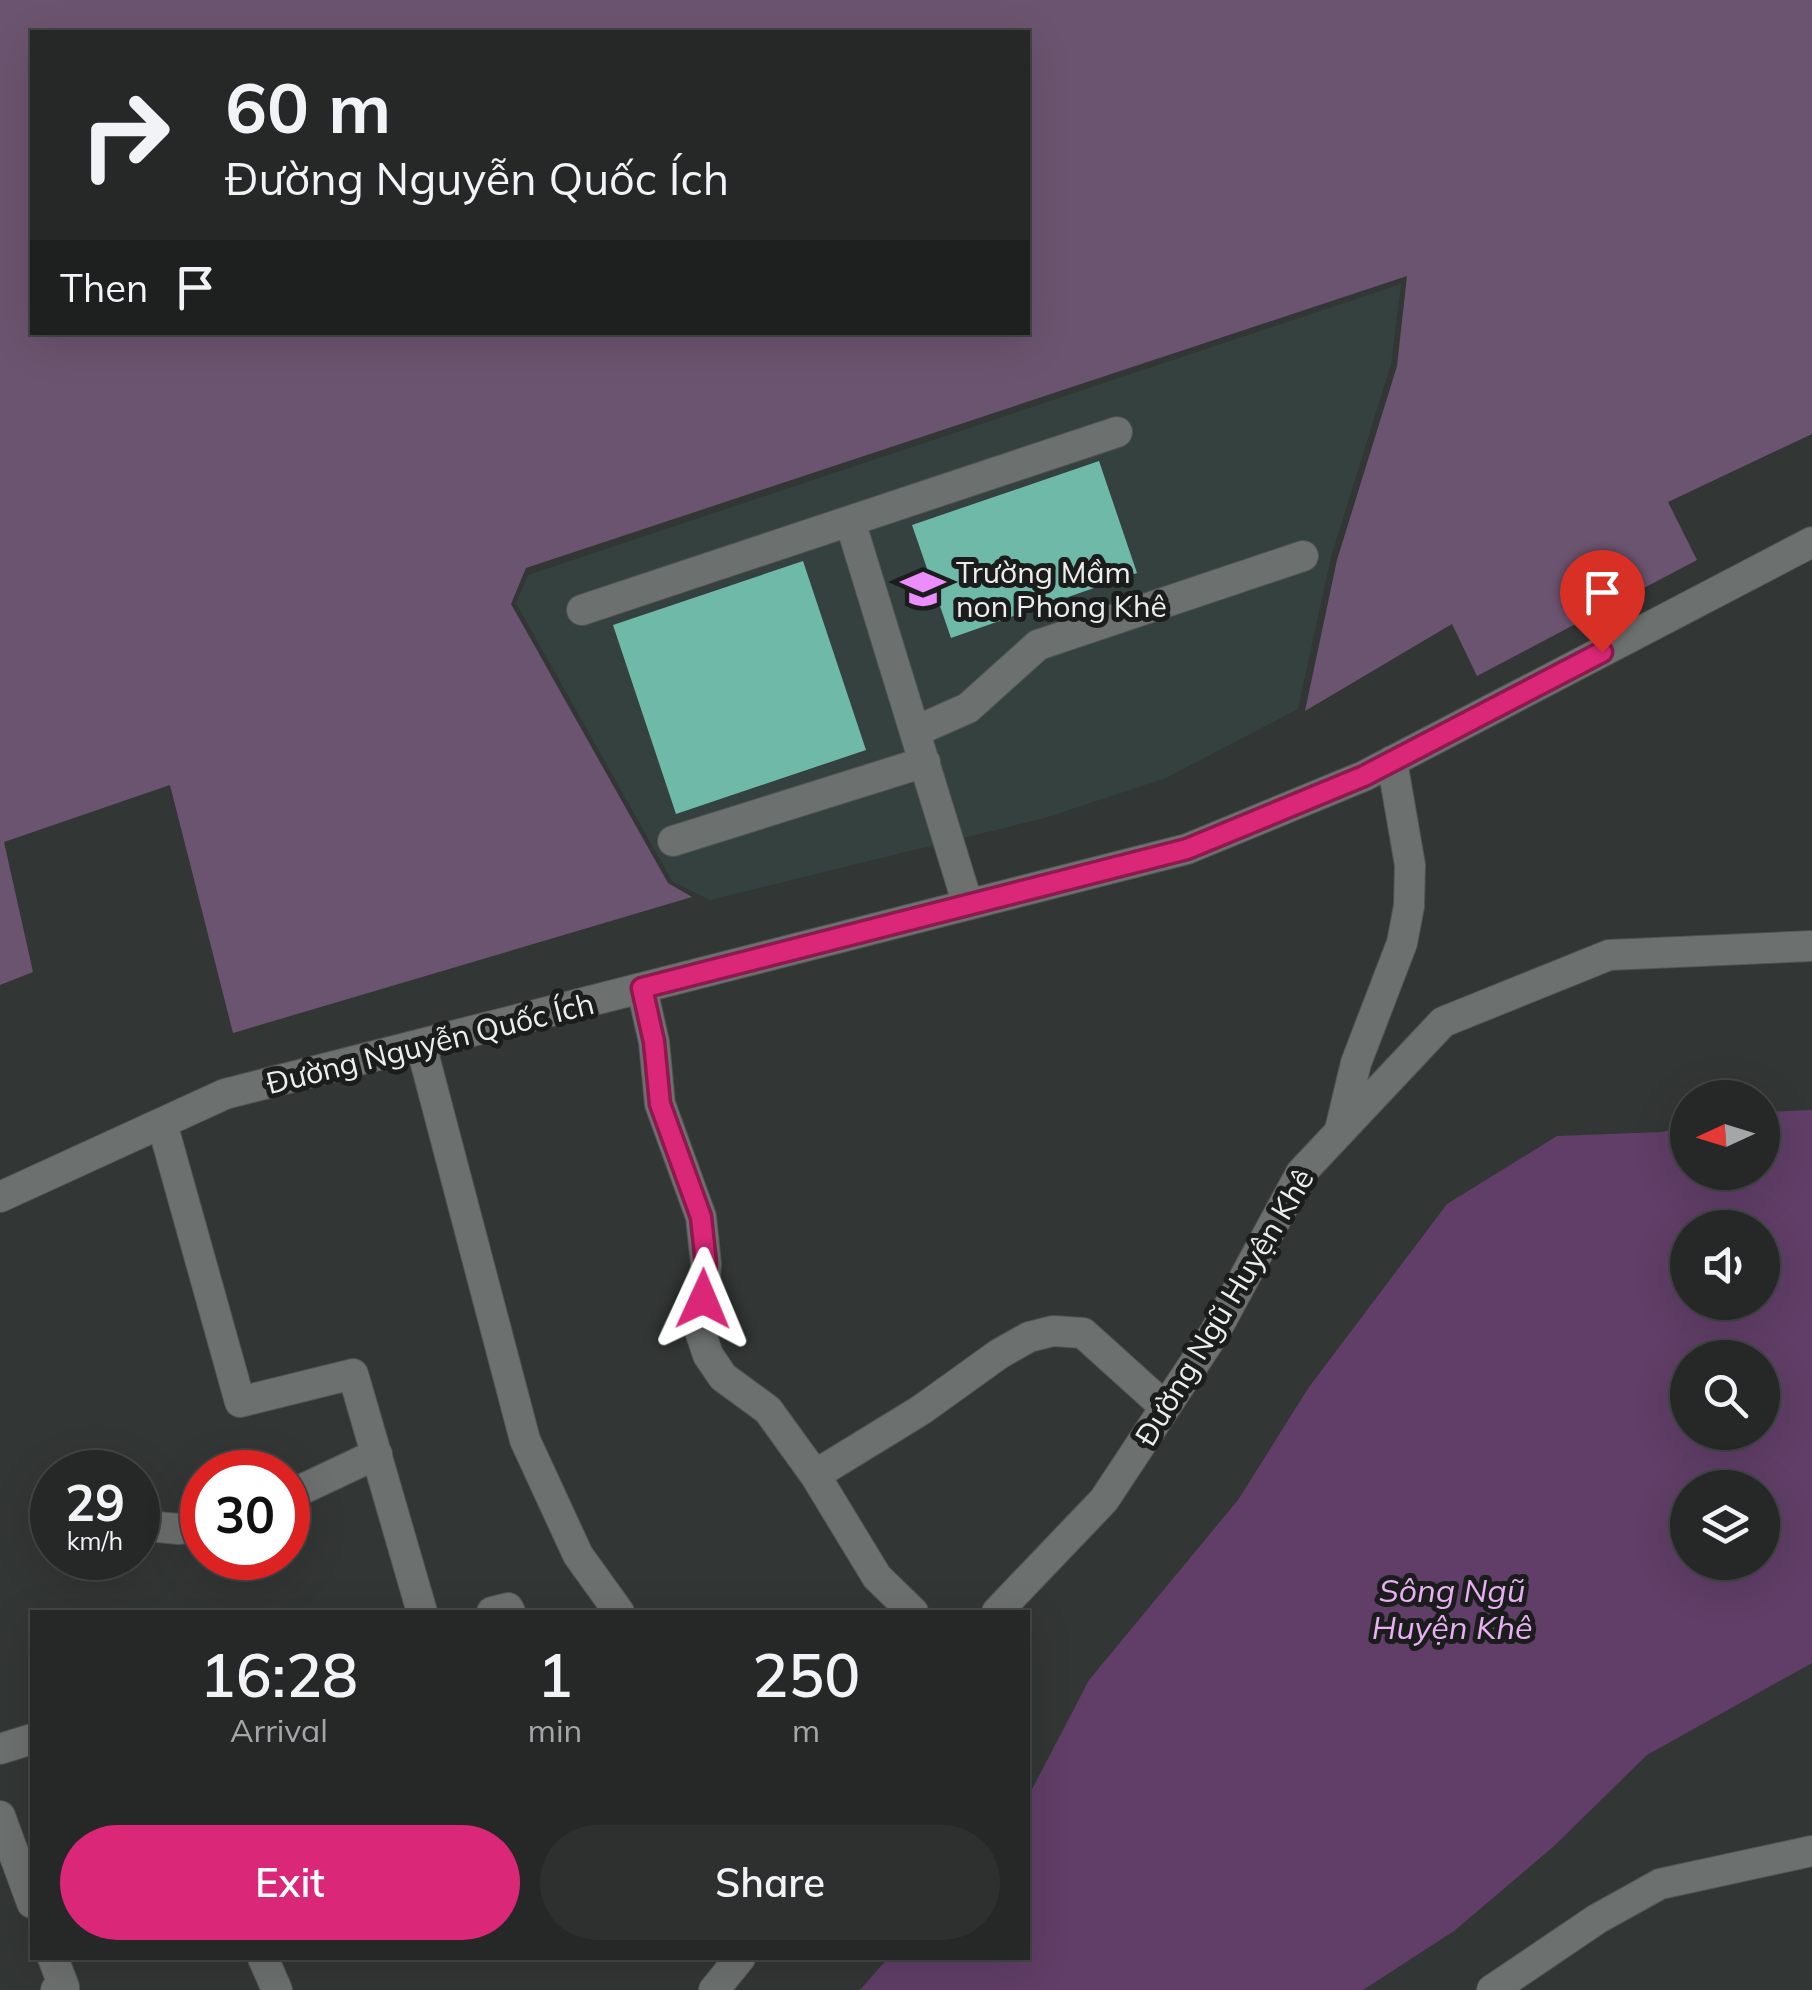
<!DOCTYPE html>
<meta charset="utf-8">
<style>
body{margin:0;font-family:Mulish,sans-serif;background:#2e3030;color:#f1f3f6;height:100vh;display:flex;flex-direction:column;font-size:38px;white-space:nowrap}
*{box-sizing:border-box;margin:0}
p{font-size:32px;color:#a4a6a8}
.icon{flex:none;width:55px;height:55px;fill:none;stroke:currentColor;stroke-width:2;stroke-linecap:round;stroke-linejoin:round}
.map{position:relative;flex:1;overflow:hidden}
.details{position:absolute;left:30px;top:1610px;width:1000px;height:350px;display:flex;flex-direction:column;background:#262828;border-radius:0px;box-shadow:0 10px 40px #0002,0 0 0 2px #424445}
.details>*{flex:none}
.banner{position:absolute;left:30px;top:30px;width:1000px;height:305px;border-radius:0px;box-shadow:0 10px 40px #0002,0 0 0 2px #424445;background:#262828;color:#f1f3f6;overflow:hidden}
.needle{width:65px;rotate:266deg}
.fabs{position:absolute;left:1670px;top:1080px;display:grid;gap:20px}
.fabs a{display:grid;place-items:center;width:110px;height:110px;border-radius:50%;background:#262828;box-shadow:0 10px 40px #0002,0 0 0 2px #424445;font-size:50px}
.speed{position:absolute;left:30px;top:1450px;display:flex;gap:20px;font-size:50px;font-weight:700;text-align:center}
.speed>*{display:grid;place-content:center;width:130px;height:130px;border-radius:50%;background:#262828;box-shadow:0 10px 40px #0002,0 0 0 2px #424445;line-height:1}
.speed small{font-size:25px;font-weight:400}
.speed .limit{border:15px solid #d22;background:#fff;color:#111}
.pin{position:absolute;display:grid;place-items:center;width:85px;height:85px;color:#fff;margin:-102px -42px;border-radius:50% 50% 50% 0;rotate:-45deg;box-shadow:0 0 10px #0007}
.pin .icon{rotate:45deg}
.me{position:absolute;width:110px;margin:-55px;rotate:1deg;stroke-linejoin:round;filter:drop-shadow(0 0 8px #0008)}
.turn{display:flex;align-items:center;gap:35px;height:210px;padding:0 30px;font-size:45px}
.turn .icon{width:130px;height:130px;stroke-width:2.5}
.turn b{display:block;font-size:70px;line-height:85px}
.then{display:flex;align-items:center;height:95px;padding:0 30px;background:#0003;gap:20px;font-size:38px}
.eta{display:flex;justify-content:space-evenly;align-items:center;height:170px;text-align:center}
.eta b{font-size:60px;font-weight:600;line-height:70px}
.cta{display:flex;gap:20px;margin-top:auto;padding:20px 30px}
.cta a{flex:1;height:115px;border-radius:60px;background:#db2777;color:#fff;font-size:40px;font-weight:600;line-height:115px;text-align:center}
.cta a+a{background:#2e3030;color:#f1f3f6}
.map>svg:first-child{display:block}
</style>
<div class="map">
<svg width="1812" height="1990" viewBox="0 0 1812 1990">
<rect width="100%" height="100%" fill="#323635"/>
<path fill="#35413e" d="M 1401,284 L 1391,364 L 1331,557 L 1298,709 L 1166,778 L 1045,818 L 710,900 L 672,881 L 516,603 L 528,575 Z"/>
<path fill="#6b546f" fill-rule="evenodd" d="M 0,0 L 1812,0 L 1812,434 L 1668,502 L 1697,560 L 1477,676 L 1452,624 L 1305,711 L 1337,560 L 1397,366 L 1407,276 L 526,568 L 511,604 L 668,883 L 692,897 L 233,1033 L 170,785 L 4,842 L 33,972 L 0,985 ZM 32,32 L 1028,32 L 1028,332 L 32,332 Z"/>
<path fill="#603e67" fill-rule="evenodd" d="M 1812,1110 L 1812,1663 L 1647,1755 L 1553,1847 L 1454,1931 L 1363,1990 L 860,1990 L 888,1958 L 1028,1958 L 1028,1797 L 1089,1680 L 1238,1500 L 1309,1387 L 1447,1204 L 1557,1136 L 1661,1132 L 1687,1127 L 1688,1172 L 1762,1172 L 1763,1112 ZM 1688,1228 L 1762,1228 L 1762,1302 L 1688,1302 ZM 1688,1358 L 1762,1358 L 1762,1432 L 1688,1432 ZM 1688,1488 L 1762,1488 L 1762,1562 L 1688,1562 Z"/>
<path fill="#6eb9a8" d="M 1099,461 L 1137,573 L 951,638 L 912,525 Z
M 803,561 L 866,750 L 676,814 L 613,625 Z"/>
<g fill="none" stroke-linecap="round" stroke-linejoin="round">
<g stroke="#505453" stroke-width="32">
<path id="minor" d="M 850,521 L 968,905
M 582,610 L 1117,432
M 916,731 L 968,708 L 1038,645 L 1303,556
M 673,841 L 925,762
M 642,989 L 654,1042 L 660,1104 L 701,1217 L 706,1264 L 701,1334 L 708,1355 L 723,1377 L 768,1410 L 815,1475 L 877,1577 L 913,1612
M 421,1045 L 525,1440 L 578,1555 L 619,1612
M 162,1123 L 240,1402 L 353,1374 L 422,1612
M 1340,1130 L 1356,1063 L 1402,943 L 1409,906 L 1410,865 L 1392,761
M 0,1197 L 225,1094 L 1187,849 L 1364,776 L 1812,542
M 815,1475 L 921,1410 L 999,1354 L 1029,1337 L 1053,1331 L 1083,1333 L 1165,1407
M 288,1496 L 377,1454
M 138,1525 L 178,1529 L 202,1526
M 492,1612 L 508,1608 L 510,1612
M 997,1612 L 1104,1500 L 1215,1332 L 1301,1173 L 1443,1022 L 1609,955 L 1812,946
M 0,1749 L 32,1739
M 0,1816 L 32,1903
M 53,1958 L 64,1987 L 56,1990
M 263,1958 L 277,1990
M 714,1990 L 740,1958
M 1492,1990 L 1597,1919 L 1660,1884 L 1812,1851"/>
</g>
<use href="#minor" stroke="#6c706f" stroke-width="30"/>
</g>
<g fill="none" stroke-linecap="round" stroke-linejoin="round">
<g stroke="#8e194d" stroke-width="25">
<path id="route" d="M 703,1299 L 706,1264 L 701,1217 L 660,1104 L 654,1042 L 642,988 L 1187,849 L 1364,776 L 1602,652"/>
</g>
<use href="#route" stroke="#db2777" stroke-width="18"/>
</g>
<defs>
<g id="school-bare" transform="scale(3.45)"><path d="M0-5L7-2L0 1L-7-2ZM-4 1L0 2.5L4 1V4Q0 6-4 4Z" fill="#eb8dfc" stroke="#1b1d1d" stroke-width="2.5" paint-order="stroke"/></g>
</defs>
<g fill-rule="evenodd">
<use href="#school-bare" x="923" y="589"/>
</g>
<g text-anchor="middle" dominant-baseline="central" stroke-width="10" stroke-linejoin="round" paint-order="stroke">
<g font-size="30" fill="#ebeeed" stroke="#1b1d1d" text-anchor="start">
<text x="956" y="572">Trường Mầm<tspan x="956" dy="34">non Phong Khê</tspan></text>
</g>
<g font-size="30" fill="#ebeeed" stroke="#1b1d1d">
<text transform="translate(430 1043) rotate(-14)">Đường Nguyễn Quốc Ích</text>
<text transform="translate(1224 1307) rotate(-59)">Đường Ngũ Huyện Khê</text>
</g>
<g font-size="32" font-style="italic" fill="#e8aff2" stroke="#1b1d1d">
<text x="1452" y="1590">Sông Ngũ<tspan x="1452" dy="37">Huyện Khê</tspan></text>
</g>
</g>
</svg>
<div class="fabs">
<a><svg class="needle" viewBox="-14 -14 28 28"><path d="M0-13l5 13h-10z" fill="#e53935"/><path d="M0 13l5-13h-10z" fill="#a4a6a8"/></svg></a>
<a><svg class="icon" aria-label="sound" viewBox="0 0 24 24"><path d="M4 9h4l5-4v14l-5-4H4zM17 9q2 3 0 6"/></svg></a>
<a><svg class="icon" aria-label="search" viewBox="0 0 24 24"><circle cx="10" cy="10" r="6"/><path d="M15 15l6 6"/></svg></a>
<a><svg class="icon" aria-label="layers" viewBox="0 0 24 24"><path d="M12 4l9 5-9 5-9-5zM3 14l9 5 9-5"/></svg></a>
</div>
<div class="speed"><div>29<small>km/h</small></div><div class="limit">30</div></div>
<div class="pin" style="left:1602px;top:652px;background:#d93025"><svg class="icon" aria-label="arrive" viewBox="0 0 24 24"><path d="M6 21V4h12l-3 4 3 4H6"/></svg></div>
<svg class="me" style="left:703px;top:1299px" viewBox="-20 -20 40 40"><path d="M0-17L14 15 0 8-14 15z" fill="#db2777" stroke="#fff" stroke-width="4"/></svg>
<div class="banner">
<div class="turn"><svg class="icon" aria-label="right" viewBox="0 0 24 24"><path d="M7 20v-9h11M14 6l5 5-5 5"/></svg><div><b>60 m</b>Đường Nguyễn Quốc Ích</div></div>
<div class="then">Then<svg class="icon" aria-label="arrive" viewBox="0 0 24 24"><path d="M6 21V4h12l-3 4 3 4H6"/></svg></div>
</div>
<section class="details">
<div class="eta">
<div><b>16:28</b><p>Arrival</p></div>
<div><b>1</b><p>min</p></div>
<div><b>250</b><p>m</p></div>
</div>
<div class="cta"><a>Exit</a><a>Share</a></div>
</section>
</div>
